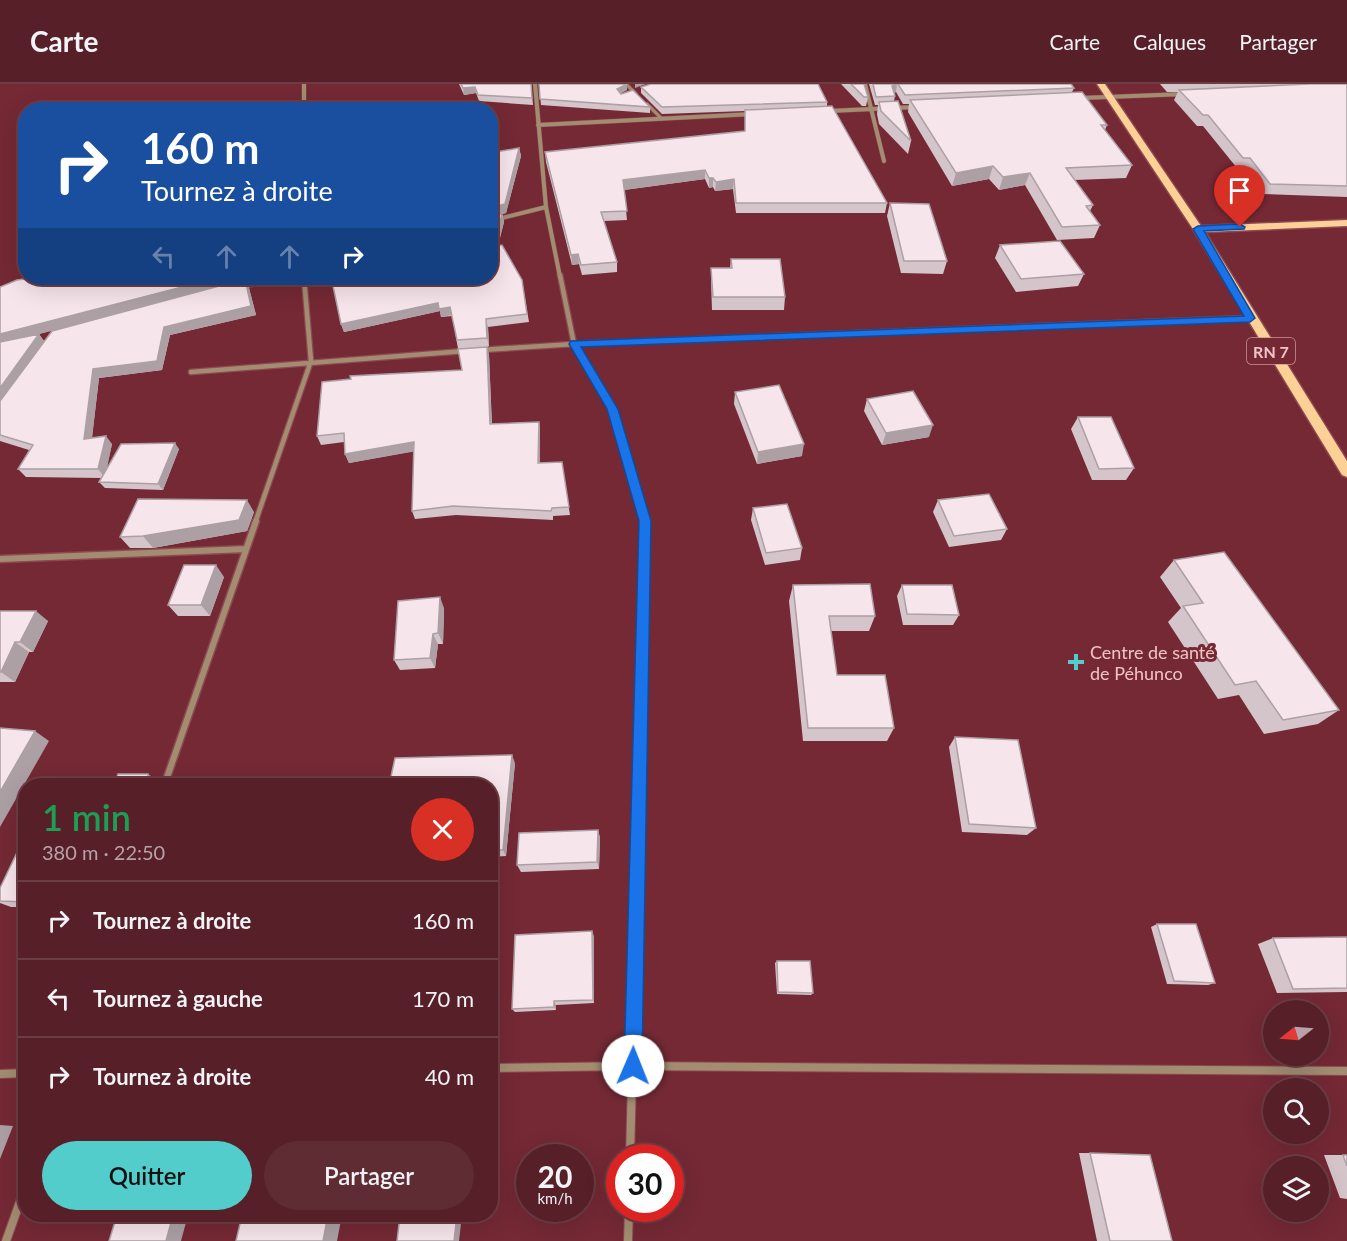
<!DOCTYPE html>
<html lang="fr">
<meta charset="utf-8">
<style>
body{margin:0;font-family:Lato,sans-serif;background:#602c34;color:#f1f3f6;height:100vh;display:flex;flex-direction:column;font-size:22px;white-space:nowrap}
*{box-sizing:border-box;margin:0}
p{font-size:20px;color:#b6a2a8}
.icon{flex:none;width:33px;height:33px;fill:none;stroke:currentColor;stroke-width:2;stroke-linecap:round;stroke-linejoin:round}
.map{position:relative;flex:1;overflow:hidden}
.side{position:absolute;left:18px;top:694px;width:480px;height:444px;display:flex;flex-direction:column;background:#571f28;border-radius:24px;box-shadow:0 6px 24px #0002,0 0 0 2px #6d3d45}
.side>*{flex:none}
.banner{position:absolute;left:18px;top:18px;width:480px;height:183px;border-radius:24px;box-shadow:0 6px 24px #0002,0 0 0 2px #6d3d45;background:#1a4fa0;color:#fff;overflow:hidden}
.needle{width:39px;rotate:253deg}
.buttons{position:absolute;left:1263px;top:916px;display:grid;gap:12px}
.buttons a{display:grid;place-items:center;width:66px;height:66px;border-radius:50%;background:#571f28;box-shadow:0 6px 24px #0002,0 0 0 2px #6d3d45;font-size:30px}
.speed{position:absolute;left:516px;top:1060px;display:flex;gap:12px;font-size:30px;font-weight:700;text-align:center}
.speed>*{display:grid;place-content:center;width:78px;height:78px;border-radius:50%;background:#571f28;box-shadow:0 6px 24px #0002,0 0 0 2px #6d3d45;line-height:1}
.speed small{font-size:15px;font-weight:400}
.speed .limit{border:9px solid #d22;background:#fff;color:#111}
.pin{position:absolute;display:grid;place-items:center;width:51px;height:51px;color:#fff;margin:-62px -26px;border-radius:50% 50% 50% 0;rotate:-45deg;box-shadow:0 0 6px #0007}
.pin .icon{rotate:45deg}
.me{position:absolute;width:66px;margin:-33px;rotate:1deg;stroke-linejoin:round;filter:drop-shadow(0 0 4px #0008)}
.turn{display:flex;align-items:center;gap:21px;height:126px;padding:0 24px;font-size:27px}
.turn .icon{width:78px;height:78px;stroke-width:2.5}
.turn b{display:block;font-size:42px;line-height:51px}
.lanes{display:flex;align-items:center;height:57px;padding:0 24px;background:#0003;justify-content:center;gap:30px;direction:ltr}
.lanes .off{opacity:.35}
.round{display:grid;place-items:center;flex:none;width:63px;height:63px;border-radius:32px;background:#602c34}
.summary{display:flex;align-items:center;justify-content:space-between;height:102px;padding:0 24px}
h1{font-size:36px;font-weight:600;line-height:45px;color:#1e9e55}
.cta{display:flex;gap:12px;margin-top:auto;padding:12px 24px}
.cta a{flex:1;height:69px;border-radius:36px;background:#52cdcc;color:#111;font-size:24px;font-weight:600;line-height:69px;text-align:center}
.cta a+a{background:#602c34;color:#f1f3f6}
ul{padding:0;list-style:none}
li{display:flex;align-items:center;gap:18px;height:78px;padding:0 24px;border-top:2px solid #6d3d45}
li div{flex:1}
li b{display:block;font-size:22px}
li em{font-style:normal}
header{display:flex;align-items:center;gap:36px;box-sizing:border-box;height:84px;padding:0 30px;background:#571f28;border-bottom:2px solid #6d3d45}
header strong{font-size:28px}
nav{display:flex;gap:33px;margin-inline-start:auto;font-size:21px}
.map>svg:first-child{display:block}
</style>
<header>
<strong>Carte</strong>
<nav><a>Carte</a><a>Calques</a><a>Partager</a></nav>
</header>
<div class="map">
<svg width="1347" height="1157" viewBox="0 0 1347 1157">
<rect width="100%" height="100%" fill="#742935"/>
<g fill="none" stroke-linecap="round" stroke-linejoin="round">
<g stroke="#8d4852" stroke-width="4.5">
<path id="lane" d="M 626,0 L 636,10
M 647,20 L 662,35"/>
</g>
<g stroke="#8d4852" stroke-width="5">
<path id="street-far3" d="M 304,0 L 304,26
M 535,0 L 546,123 L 560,193
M 865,0 L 884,77
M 1081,14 L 1185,10
M 829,27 L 915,23
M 538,41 L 753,30
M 490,137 L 546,123"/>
</g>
<g stroke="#8d4852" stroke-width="7">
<path id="street-far2" d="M 560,191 L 574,260 L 612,325 L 645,439
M 242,203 L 270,194
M 481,266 L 574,260 L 1250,234
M 191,288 L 465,267
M 255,439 L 311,277 L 304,194"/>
</g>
<g stroke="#8d4852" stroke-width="9">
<path id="street-far1" d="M 0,475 L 246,465
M 164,702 L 256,437
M 638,754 L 645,437"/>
</g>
<g stroke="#8d4852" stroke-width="10">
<path id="street" d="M 490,984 L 633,982 L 1347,987
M 0,990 L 26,989
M 630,1074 L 638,753
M 6,1157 L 26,1101
M 628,1157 L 629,1125"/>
</g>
<g stroke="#8d4852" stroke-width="3">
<path id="primary" d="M 1097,0 L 1105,0 L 1201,142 L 1347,136 L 1347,142 L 1205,148 L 1347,377 L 1347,393 L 1342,391 L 1193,145 Z"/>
</g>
<use href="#lane" stroke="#a28d71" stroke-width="3"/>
<use href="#street-far3" stroke="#a28d71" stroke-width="4"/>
<use href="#street-far2" stroke="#a28d71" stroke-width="4.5"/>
<use href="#street-far1" stroke="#a28d71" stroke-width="6"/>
<use href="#street" stroke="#a28d71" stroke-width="8"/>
<use href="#primary" fill="#fdd196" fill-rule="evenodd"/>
</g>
<path fill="#d4c5ca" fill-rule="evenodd" d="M 459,0 L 531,0 L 533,21 L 479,17 L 476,9 L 464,11 Z
M 539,0 L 627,6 L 620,9 L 650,23 L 650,29 L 541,21 Z
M 841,0 L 864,0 L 868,13 L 866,22 L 862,22 Z
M 869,0 L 1071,0 L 1074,4 L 1072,8 L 1107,41 L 1105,46 L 1132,81 L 1126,94 L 1075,96 L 1093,121 L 1090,127 L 1100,141 L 1094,154 L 1057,156 L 1025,101 L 999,106 L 989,95 L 952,102 L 908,28 L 909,20 L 903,20 L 896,8 L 894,9 L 895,12 L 894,17 L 911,57 L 908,70 L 879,40 L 877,30 L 878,21 L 875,21 Z
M 1160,0 L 1347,0 L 1347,113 L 1264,110 L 1244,84 L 1237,84 L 1203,42 L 1197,42 L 1174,16 L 1178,8 L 1167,8 Z
M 641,3 L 827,18 L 827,23 L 887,119 L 885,129 L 736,129 L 733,105 L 715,107 L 713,103 L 709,104 L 705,95 L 624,106 L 627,136 L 604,137 L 617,178 L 617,188 L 582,191 L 579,180 L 572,181 L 546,78 L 545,68 L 745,48 L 745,27 L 662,30 L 641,9 Z
M 519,64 L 521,72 L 506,129 L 502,130 L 504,138 L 498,162 L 522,196 L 529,238 L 488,243 L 489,262 L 487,263 L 489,271 L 492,340 L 539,338 L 540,346 L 540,379 L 562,378 L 570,431 L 553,432 L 553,436 L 456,431 L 415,435 L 412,427 L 414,367 L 349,379 L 345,370 L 344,358 L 321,361 L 317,352 L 462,286 L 452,232 L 441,233 L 440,227 L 344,248 L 341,240 L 362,196 L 490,69 Z
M 890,119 L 947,177 L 943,190 L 901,189 L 887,132 Z
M 1000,161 L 1084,190 L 1078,202 L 1016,208 L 995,174 Z
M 731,175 L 785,213 L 784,226 L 712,226 L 711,197 L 711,184 L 730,184 Z
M 31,194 L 249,194 L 250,195 L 245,196 L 249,204 L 256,231 L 170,251 L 162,286 L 99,294 L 92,353 L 112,360 L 106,386 L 179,365 L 163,406 L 105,404 L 99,398 L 102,394 L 26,393 L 18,385 L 29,366 L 0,357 L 0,203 ZM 122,228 L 44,257 L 39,250 Z
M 735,308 L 802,372 L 757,380 L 734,320 Z
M 867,315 L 929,353 L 882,361 L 864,327 Z
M 1078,333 L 1134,384 L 1126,396 L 1092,396 L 1071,345 Z
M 938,416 L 1007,445 L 1001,456 L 949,463 L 933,428 Z
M 753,424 L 802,464 L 800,476 L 765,481 L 751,436 Z
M 254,428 L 247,447 L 153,464 L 130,464 L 120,453 Z
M 1174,476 L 1339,626 L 1318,640 L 1264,650 L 1239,611 L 1218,615 L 1168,538 L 1181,524 L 1160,493 Z
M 224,493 L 210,532 L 178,532 L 168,521 Z
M 793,501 L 875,532 L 869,547 L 831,547 L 837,591 L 894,644 L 887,657 L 803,657 L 789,517 Z
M 902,501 L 959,531 L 953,541 L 903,541 L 897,512 Z
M 444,524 L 443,560 L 438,560 L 435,584 L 400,586 L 394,576 Z
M 0,527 L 48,537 L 33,568 L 29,568 L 15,598 L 0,598 Z
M 955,653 L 1036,744 L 1027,751 L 962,748 L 949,663 Z
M 515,679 L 506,772 L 490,773 L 490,702 Z
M 598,746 L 600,754 L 599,785 L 521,788 L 517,781 Z
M 26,756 L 26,823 L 11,823 L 0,819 L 0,804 Z
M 1157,840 L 1215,899 L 1208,901 L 1167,900 L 1151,843 Z
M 594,852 L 594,919 L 556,921 L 556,926 L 515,928 L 512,925 Z
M 1347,853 L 1347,908 L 1277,909 L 1258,860 L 1273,854 Z
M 777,877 L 813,909 L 811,911 L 777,910 L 775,879 Z
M 1079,1069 L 1090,1069 L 1172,1157 L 1097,1157 Z
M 1324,1071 L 1347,1071 L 1347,1115 L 1340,1114 Z"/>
<path fill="#aca0a4" d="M 627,0 L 627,6 L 618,11 L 617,5 Z
M 635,0 L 646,0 L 635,4 Z
M 897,0 L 896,8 L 890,11 L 892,2 Z
M 475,3 L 476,9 L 464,11 L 463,4 Z
M 519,64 L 521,72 L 506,129 L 502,130 L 504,138 L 495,171 L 490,133 L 490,124 Z
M 993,82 L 989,95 L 952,102 L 956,89 Z
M 705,86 L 705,95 L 624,106 L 623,96 Z
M 1030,89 L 1025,101 L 999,106 L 1003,93 Z
M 709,94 L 713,94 L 713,103 L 709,104 Z
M 734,95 L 733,105 L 715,107 L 716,98 Z
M 578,170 L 579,180 L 572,181 L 571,171 Z
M 217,194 L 249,194 L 250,195 L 245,196 L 249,204 L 256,231 L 170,251 L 162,286 L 99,294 L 91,363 L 84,355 L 93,285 L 245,196 L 39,250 L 45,259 L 0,323 L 0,250 Z
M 438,219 L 450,223 L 452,231 L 441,233 L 440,227 L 344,248 L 341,240 Z
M 486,235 L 488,243 L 489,262 L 487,254 Z
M 487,263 L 489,271 L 492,349 L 490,340 Z
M 539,338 L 540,346 L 540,388 L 538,379 Z
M 933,341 L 929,353 L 882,361 L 886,349 Z
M 106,352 L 112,360 L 105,394 L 98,385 Z
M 414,358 L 417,367 L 349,379 L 345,370 Z
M 175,359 L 179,365 L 163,406 L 158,400 Z
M 804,360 L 802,372 L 757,380 L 758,368 Z
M 247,416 L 254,428 L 247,447 L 153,464 L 143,452 Z
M 216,481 L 224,493 L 210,532 L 201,521 Z
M 440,513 L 444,524 L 443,560 L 438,549 Z
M 36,527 L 48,537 L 33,568 L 20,558 Z
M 433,550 L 438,560 L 435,584 L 430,574 Z
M 15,558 L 29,568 L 15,598 L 1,588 Z
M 35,647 L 49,657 L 0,743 L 0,708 Z
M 512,671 L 515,679 L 506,772 L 503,766 Z
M 148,690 L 160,698 L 160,702 L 147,702 Z
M 598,746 L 600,754 L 599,785 L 597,778 Z
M 592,847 L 594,852 L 594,919 L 593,916 Z
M 554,917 L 556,921 L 556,926 L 554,923 Z
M 0,1041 L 13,1042 L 0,1075 Z
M 173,1131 L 188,1131 L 181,1157 L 166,1157 Z
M 328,1131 L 342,1131 L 337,1157 L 323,1157 Z
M 457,1131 L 462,1131 L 459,1157 L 454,1157 Z"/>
<path fill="#f6e5eb" stroke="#aca0a4" stroke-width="1.5" d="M 461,0 L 531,0 L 532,14 L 478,11 L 475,3 L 463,4 Z
M 539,0 L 627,0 L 617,5 L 621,10 L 633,6 L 650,23 L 540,15 Z
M 651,0 L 818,0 L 827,18 L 662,23 L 641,3 Z
M 851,0 L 864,0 L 868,13 L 864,13 Z
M 873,0 L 897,0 L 892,2 L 895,12 L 876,13 Z
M 898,0 L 1071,0 L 1074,4 L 905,11 Z
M 1310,0 L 1347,0 L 1347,102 L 1270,100 L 1250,74 L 1243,74 L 1208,31 L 1203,31 L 1179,6 Z
M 1082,8 L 1107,41 L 1101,41 L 1132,81 L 1066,84 L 1093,121 L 1086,122 L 1100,141 L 1062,143 L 1030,89 L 1003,93 L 993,82 L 956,89 L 910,16 Z
M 898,17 L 911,57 L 881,27 L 879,18 Z
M 832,22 L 887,119 L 736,119 L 734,95 L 716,98 L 713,94 L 709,94 L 705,86 L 623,96 L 627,127 L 601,128 L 617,178 L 581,181 L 578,170 L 571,171 L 545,68 L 745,47 L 745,26 Z
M 519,64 L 505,120 L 490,124 L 490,69 Z
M 890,119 L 929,120 L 947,177 L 904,177 Z
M 502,130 L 494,162 L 502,161 L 522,196 L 527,230 L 486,235 L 487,254 L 457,256 L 450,223 L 439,225 L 438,219 L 341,240 L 333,202 L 362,196 L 361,194 L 490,194 L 490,132 Z
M 1060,157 L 1084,190 L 1021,195 L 1000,161 Z
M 731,175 L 780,175 L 785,213 L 713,213 L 711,184 L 732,184 Z
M 31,194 L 217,194 L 0,250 L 0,203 L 17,196 Z
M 245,195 L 251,222 L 164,243 L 157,277 L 93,285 L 84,355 L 106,352 L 98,385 L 18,385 L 33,361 L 0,351 L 0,317 L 52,247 Z
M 39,250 L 0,304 L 0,258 Z
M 487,263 L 490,340 L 539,338 L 538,379 L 562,378 L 569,423 L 552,424 L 551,427 L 453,422 L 412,427 L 414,358 L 345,370 L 344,349 L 317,352 L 322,298 L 351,295 L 350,292 L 462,286 L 458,265 Z
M 779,301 L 804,360 L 758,368 L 735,308 Z
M 913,307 L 933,341 L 886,349 L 867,315 Z
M 1078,333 L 1111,333 L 1134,384 L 1099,385 Z
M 175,359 L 158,400 L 99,398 L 121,360 Z
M 989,410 L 1007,445 L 954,452 L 938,416 Z
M 138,415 L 247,416 L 239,436 L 143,452 L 120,453 Z
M 787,420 L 802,464 L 766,469 L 753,424 Z
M 1224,468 L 1339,626 L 1283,636 L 1256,597 L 1235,601 L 1183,522 L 1203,519 L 1174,476 Z
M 184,481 L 216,481 L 201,521 L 168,521 Z
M 870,500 L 875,532 L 829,532 L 837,591 L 885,591 L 894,644 L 808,644 L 793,501 Z
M 902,501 L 952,501 L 959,531 L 907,530 Z
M 440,513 L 438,549 L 433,550 L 430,574 L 394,576 L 398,517 Z
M 0,527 L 36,527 L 20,558 L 15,558 L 1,588 L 0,588 Z
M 0,644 L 35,647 L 0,708 Z
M 955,653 L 1018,656 L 1036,744 L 969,740 Z
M 512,671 L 503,766 L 490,766 L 490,702 L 389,702 L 395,674 Z
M 118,690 L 148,690 L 148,697 L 147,702 L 113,702 Z
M 598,746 L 597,778 L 517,781 L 519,749 Z
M 23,756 L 26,756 L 26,818 L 0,817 L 0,804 Z
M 1157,840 L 1196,840 L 1215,899 L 1174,897 Z
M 592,847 L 593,916 L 554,917 L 554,923 L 512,925 L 515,851 Z
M 1347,853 L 1347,904 L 1293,905 L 1273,854 Z
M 777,877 L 810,877 L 813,909 L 778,908 Z
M 1090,1069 L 1150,1071 L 1172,1157 L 1110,1157 Z
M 1343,1071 L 1347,1071 L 1347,1082 Z
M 117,1131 L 173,1131 L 166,1157 L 109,1157 Z
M 242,1131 L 328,1131 L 323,1157 L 236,1157 Z
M 400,1131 L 457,1131 L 454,1157 L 397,1157 Z"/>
<path fill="#1a73e8" stroke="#114b97" stroke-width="1.5" d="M 1240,140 L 1245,143 L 1244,145 L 1204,147 L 1255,234 L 1250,238 L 581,263 L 618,325 L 651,437 L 642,982 L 639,989 L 633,991 L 626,989 L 624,982 L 639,437 L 607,325 L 569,260 L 571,257 L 1244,232 L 1193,145 L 1198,142 Z"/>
<path fill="#52cdcc" stroke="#742935" stroke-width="2" d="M1073 569h6v6h6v6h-6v6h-6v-6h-6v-6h6z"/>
<g text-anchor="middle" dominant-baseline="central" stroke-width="6" stroke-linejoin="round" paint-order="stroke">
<rect fill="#742935" stroke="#cc969a" stroke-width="1.5" x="1247" y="254" width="48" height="26" rx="4.5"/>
<g font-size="16" font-weight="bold" fill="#f2c4c6">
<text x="1271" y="267">RN 7</text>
</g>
<g font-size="18" fill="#f2c4c6" stroke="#742935" text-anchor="start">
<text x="1090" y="568">Centre de santé<tspan x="1090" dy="21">de Péhunco</tspan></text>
</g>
</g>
</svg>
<div class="buttons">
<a><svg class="needle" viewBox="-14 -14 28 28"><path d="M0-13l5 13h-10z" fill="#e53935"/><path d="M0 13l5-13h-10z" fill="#b6a2a8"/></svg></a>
<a><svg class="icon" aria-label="search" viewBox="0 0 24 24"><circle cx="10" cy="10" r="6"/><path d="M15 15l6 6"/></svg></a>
<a><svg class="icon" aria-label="layers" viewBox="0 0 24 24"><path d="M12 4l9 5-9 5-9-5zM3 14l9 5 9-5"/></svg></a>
</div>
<div class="speed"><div>20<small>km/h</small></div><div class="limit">30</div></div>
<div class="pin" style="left:1240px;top:143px;background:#d93025"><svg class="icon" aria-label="arrive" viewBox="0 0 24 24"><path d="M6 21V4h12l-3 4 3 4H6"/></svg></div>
<svg class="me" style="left:633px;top:982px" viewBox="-20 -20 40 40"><circle r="19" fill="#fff"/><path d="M0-13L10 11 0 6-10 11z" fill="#1a73e8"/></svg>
<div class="banner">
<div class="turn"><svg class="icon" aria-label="right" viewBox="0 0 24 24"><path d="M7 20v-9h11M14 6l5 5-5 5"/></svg><div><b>160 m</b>Tournez à droite</div></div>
<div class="lanes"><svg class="icon off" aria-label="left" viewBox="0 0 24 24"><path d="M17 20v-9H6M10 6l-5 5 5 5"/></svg><svg class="icon off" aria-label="ahead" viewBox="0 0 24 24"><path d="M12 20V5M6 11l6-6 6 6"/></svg><svg class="icon off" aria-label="ahead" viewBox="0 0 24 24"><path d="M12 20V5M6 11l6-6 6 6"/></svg><svg class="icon" aria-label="right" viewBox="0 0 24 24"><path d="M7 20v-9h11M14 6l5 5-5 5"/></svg></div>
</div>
<section class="side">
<div class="summary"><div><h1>1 min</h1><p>380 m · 22:50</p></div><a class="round" style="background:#d93025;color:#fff"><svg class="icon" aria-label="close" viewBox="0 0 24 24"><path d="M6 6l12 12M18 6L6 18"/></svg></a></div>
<ul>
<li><svg class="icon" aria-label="right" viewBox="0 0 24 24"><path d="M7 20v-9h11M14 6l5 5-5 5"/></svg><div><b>Tournez à droite</b></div><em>160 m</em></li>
<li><svg class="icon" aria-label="left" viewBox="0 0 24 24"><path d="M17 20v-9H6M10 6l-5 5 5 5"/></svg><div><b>Tournez à gauche</b></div><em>170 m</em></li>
<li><svg class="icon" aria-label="right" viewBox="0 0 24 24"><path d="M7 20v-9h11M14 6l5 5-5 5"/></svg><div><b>Tournez à droite</b></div><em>40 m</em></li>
</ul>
<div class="cta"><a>Quitter</a><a>Partager</a></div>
</section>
</div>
